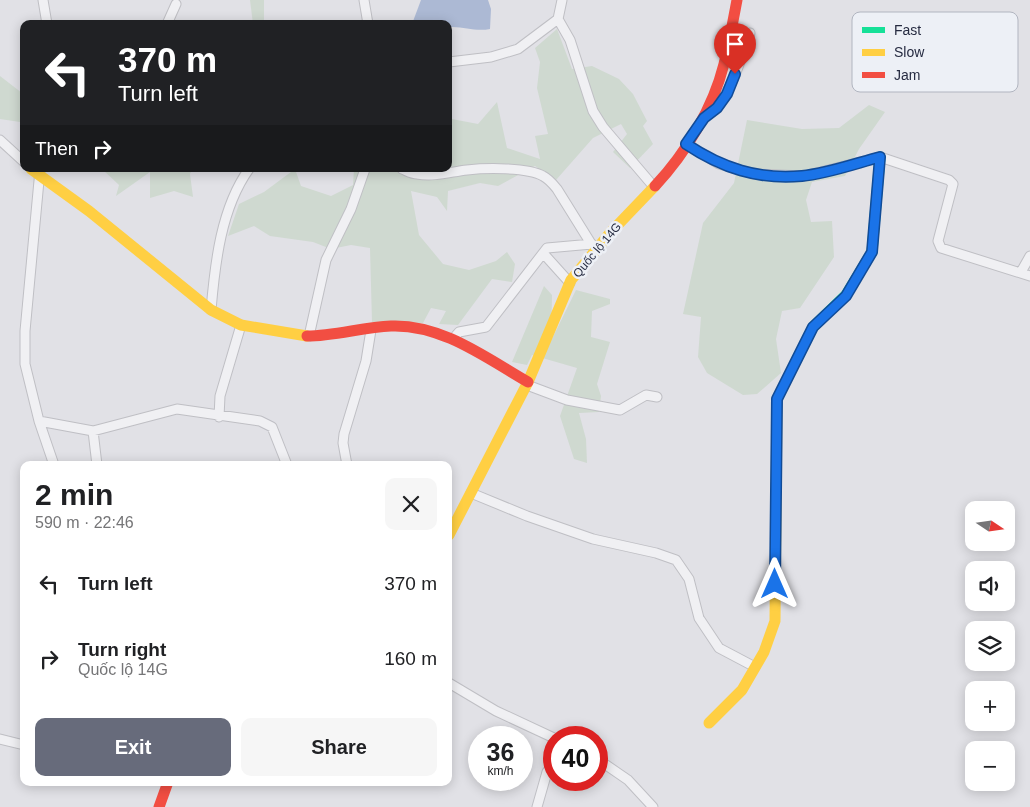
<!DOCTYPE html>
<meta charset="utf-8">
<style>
body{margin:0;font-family:Helvetica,sans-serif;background:#f6f6f6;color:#202124;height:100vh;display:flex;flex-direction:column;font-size:19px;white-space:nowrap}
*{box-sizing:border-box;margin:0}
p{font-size:16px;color:#757577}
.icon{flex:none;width:28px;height:28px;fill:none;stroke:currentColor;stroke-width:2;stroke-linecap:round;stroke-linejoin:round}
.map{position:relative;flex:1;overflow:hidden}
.drawer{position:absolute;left:20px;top:461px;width:432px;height:325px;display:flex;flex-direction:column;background:#fff;border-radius:10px;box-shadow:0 2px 12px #0003}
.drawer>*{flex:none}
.guide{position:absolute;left:20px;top:20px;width:432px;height:152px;border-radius:10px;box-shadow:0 2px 12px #0003;background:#202124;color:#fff;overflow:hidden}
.needle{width:32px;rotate:103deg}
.buttons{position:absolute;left:965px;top:501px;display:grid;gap:10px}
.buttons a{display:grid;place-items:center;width:50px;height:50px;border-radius:10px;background:#fff;box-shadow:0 2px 12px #0003;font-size:25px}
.speed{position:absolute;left:468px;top:726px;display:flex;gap:10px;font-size:25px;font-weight:700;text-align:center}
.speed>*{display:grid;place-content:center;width:65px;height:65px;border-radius:50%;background:#fff;box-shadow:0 2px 12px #0003;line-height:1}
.speed small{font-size:12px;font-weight:400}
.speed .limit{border:8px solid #d22;background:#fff;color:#111}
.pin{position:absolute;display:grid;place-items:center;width:42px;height:42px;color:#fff;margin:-51px -21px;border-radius:50% 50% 50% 0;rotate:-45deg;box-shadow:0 0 5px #0007}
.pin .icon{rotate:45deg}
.me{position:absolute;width:55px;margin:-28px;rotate:0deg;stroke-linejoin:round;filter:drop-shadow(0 0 4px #0008)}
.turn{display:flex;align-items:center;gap:18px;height:105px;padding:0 15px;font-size:22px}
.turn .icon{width:65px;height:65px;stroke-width:2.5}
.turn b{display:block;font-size:35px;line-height:42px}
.then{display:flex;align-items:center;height:48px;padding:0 15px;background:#0003;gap:10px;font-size:19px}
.round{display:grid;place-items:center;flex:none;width:52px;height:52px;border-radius:10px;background:#f6f6f6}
.overview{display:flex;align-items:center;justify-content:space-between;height:85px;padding:0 15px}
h1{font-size:30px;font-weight:700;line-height:38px}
.action{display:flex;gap:10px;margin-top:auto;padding:10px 15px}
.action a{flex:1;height:58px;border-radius:10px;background:#676b7b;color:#fff;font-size:20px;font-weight:700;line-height:58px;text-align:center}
.action a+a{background:#f6f6f6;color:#202124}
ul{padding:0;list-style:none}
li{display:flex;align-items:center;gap:15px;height:75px;padding:0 15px}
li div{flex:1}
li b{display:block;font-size:19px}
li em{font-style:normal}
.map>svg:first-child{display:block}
</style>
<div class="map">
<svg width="1030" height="807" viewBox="0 0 1030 807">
<rect width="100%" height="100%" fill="#e1e1e6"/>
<path fill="#cfd9d0" d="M 250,0 L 264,0 L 264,24 L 253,24 Z
M 557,29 L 572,69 L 592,66 L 619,79 L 633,94 L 647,121 L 643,126 L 653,144 L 630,168 L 613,152 L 627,134 L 621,124 L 593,138 L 556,180 L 535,166 L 498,186 L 480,183 L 448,191 L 447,211 L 437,197 L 411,191 L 419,235 L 443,264 L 469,270 L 496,261 L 507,252 L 515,264 L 512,282 L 492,279 L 458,325 L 439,324 L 446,311 L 431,308 L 423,323 L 372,322 L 370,248 L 351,245 L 331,249 L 313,242 L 270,236 L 254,226 L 228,236 L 239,204 L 264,192 L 295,169 L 301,186 L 331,196 L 353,185 L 354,169 L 449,169 L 449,120 L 452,119 L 478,124 L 497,102 L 507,148 L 540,159 L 535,136 L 548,134 L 537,88 L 540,62 L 535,48 Z
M 0,76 L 22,93 L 20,122 L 0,119 Z
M 869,105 L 885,112 L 859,149 L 845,176 L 812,182 L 806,200 L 811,222 L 832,221 L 834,257 L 800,308 L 782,311 L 776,339 L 781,373 L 757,394 L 743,395 L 707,373 L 698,357 L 701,317 L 683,314 L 703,223 L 734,183 L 747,120 L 802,129 L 839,128 Z
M 102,169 L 192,169 L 190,174 L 193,197 L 174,191 L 150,198 L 150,172 L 116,196 L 119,185 Z
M 544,286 L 552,295 L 551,341 L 576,290 L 610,299 L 610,304 L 592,311 L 591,337 L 610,342 L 597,384 L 601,396 L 599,412 L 579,413 L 586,439 L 587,463 L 574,459 L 560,416 L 577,368 L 532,355 L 527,365 L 512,362 Z"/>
<path fill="#acb9d4" d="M 421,0 L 488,0 L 491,9 L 490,29 C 475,32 464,26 449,27 L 449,24 L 412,24 Z"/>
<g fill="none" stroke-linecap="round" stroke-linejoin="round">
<g stroke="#bfbfc4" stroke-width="11">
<path id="street" d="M 43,0 L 47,24
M 364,0 L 368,24
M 558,19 L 570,40 L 593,111 L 603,127 L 654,187
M 167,24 L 176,4
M 449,62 L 491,57 L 518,49 L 558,19 L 562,0
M 705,116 C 732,97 739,63 750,33
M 0,140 L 24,162
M 687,144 L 719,164 L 754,174 L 804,176 L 880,157 L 949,180 L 953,184 L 938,241 L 941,248 L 1030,276
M 402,169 C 407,171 412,174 417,174 C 434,177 450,172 467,170 C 485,168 527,167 543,176 C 549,179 553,184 557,189 L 595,250
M 40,170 L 25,331 L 25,364 L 39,421 L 54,465
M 543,253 L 570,283
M 1021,272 L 1030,256
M 211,310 C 215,263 221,208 249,169
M 309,336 L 326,260 L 351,209 L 365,169
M 453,339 L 459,332 L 486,327 L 547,248 L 592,244
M 527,385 L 567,400 L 620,410 L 646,395 L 657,397
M 219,417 L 220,396 L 241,325
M 39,421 L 93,431 L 177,409 L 260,421 L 272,427 L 287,465
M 93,431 L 97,465
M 347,465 L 343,443 L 344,434 L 366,361 L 371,330
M 471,493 L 527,516 L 593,539 L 656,553 L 676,560 L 689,579 L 699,618 L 719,648 L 755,667
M 449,683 L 496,711 L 554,738
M 0,739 L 24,745
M 596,758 L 628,780 L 653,807
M 537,807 L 547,772 L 554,763"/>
</g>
<use href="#street" stroke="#f0f0f3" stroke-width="9"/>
<path stroke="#16e098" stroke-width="11" d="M 796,361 L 813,327 L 846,295 L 872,252 L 880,157"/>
<path stroke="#ffcf43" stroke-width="11" d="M 31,169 L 89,211 L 211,310 L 241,325 L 307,336
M 449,535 L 528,382 L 571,280 L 610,233 L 655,186
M 709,723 L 742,690 L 764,652 L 775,621 L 777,399 L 796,361"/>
<path stroke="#f24e42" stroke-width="11" d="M 655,186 C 686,153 713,108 724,64 C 729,43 733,21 737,0
M 307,336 C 335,336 363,327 391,326 C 442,324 486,358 528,382
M 159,807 L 168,782"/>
</g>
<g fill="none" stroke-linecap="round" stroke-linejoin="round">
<g stroke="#114b97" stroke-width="12">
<path id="route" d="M 735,74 L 727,94 L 717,108 L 704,118 L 686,144 C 722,168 758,180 802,176 C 826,174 857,163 880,157 L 872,252 L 846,296 L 813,327 L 777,399 L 775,584"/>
</g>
<use href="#route" stroke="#1a73e8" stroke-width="9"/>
</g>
<g text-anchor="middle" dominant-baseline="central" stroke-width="5" stroke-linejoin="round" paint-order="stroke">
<g font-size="12" fill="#262b41" stroke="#edf0f6">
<text transform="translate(597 250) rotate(-50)">Quốc lộ 14G</text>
</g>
</g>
<rect x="852" y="12" width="166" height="80" rx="8" fill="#edf0f6" stroke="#b1b5c0" stroke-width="1"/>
<rect x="862" y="27" width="23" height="6" fill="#16e098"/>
<rect x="862" y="49" width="23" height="7" fill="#ffcf43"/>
<rect x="862" y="72" width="23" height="6" fill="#f24e42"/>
<g font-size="14" fill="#262b41">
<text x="894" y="35">Fast</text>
<text x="894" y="57">Slow</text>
<text x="894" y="80">Jam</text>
</g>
</svg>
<div class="buttons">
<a><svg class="needle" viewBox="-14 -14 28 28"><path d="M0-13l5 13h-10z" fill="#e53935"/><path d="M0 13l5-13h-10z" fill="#757577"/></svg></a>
<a><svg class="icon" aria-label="sound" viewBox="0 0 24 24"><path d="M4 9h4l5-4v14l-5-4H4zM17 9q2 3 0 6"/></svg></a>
<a><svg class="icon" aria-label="layers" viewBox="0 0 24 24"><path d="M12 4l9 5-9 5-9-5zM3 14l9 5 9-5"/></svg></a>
<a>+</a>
<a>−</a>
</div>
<div class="speed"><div>36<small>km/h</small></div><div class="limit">40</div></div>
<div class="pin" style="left:735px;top:74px;background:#d93025"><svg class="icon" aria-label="arrive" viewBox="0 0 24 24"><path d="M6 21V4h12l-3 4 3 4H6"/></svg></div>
<svg class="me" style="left:775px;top:584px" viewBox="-20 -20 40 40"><path d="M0-17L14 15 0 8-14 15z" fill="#1a73e8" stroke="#fff" stroke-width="4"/></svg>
<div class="guide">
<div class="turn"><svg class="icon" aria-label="left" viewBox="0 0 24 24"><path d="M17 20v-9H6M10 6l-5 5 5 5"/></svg><div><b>370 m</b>Turn left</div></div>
<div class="then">Then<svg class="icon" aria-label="right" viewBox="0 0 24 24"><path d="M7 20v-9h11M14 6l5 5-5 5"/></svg></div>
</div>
<section class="drawer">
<div class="overview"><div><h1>2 min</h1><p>590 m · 22:46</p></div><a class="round"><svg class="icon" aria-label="close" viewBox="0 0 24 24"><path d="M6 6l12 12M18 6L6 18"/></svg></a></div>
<ul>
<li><svg class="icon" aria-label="left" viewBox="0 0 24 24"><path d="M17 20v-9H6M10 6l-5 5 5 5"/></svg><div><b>Turn left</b></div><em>370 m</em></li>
<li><svg class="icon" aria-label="right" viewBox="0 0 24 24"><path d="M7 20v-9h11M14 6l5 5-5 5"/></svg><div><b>Turn right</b><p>Quốc lộ 14G</p></div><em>160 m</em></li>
</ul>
<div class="action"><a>Exit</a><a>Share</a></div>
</section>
</div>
